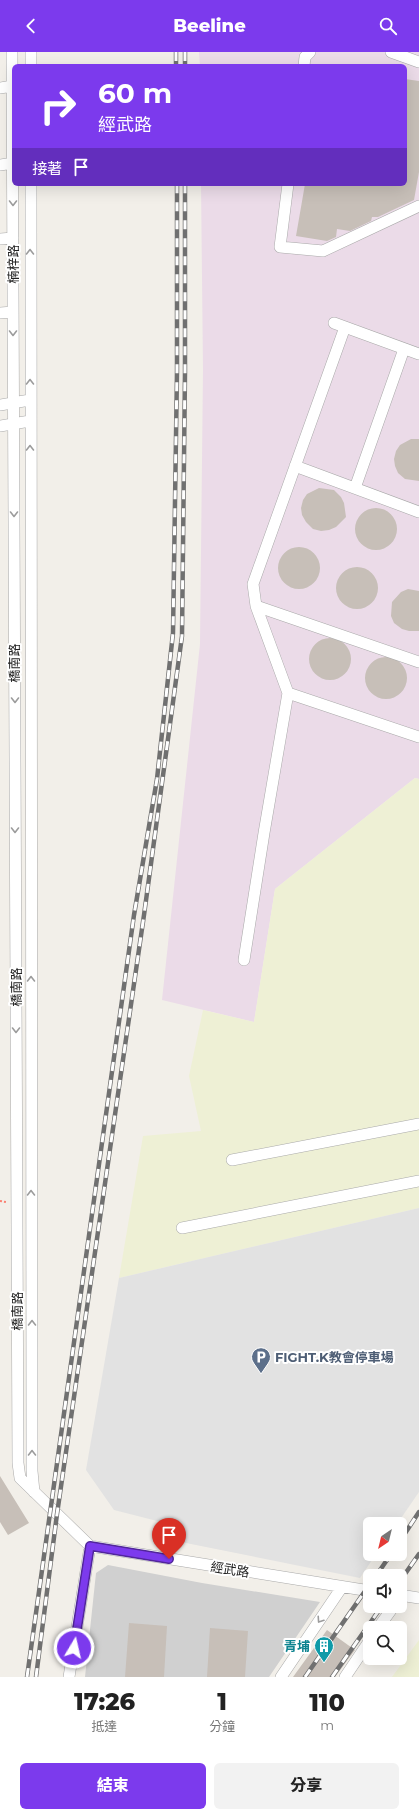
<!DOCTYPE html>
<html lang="zh-TW">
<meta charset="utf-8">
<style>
body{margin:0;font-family:Montserrat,"Noto Sans TC",sans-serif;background:#f2f2f2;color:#222;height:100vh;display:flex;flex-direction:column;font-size:15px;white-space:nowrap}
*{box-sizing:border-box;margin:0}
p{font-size:13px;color:#767676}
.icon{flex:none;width:22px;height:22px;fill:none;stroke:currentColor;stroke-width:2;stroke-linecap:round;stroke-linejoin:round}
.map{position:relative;height:1625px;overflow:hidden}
.panel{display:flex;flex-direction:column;background:#fff;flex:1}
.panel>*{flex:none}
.guide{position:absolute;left:12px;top:12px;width:395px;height:122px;border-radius:6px;box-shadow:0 4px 16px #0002;background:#7c3aed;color:#fff;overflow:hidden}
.needle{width:26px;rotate:215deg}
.controls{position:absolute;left:363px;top:1465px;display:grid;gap:8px}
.controls a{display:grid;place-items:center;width:44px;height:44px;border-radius:6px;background:#fff;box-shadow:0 4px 16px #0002;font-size:20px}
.pin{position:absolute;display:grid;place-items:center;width:34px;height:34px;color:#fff;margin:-41px -17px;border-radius:50% 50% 50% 0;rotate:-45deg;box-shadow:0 0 4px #0007}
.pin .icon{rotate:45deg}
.me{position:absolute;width:44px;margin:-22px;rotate:9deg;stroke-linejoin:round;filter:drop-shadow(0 0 3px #0008)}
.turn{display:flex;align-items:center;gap:14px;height:84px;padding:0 20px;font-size:18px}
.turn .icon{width:52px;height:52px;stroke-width:2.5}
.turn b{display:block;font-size:28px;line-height:34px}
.then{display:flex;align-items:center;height:38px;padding:0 20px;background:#0003;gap:8px;font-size:15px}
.eta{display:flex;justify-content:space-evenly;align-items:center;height:68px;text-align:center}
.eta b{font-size:24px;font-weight:800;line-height:28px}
.cta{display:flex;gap:8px;margin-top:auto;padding:8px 20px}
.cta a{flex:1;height:46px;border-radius:6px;background:#7c3aed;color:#fff;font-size:16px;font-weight:800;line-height:46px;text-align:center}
.cta a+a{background:#f2f2f2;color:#222}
header{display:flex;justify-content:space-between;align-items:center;height:52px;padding:0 20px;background:#7c3aed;color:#fff;font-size:18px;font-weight:800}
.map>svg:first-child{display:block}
</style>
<header><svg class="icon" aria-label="back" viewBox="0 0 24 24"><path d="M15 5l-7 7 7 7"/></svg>Beeline<svg class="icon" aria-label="search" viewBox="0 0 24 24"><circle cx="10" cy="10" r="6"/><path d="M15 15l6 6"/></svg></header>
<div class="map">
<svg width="419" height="1625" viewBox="0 0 419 1625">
<rect width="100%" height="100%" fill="#f2efe9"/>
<path fill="#ebdbe8" d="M 199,0 L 419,0 L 419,727 L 415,726 L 275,837 L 254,970 L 162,948 L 200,592 L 203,318 L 201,132 L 405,132 L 405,14 L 200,14 Z"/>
<path fill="#d0d0d0" d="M 108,1513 L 202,1531 L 320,1550 L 269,1625 L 85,1625 L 96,1521 Z"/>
<path fill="#eef0d5" d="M 415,726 L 419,727 L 419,1156 L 119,1226 L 143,1084 L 201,1079 L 189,1024 L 203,958 L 254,970 L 275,837 Z
M 419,1588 L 419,1625 L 392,1625 Z"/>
<path fill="#e2e2e2" d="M 419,1156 L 419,1440 L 397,1472 L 370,1472 L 370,1502 L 376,1502 L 360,1526 L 161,1486 L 165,1471 L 114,1458 L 86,1418 L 119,1226 Z"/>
<path fill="#c7bfb8" d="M 405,27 L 419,29 L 419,120 L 414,148 L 378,165 L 372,165 L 371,169 L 350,179 L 337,177 L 336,185 L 327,189 L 296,184 L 305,132 L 405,132 Z
M 411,387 L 419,387 L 419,429 L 405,427 L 398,421 L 395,414 L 394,407 L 396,399 L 400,393 Z
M 319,436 L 334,438 L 341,445 L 344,451 L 346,465 L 336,475 L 329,478 L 321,479 L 313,477 L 306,470 L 302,463 L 301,456 L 303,448 L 307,442 Z
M355 477a21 21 0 1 1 42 0a21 21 0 1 1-42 0Z
M278 516a21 21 0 1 1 42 0a21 21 0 1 1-42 0Z
M336 536a21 21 0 1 1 42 0a21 21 0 1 1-42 0Z
M 408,537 L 419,539 L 419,579 L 409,579 L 402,577 L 394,571 L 391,564 L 392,550 L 401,540 Z
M309 607a21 21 0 1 1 42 0a21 21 0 1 1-42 0Z
M365 626a21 21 0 1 1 42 0a21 21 0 1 1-42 0Z
M 0,1424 L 29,1471 L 8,1483 L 0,1470 Z
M 129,1571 L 167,1574 L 164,1625 L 125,1625 Z
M 210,1576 L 248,1579 L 245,1625 L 207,1625 Z
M 327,1578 L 355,1598 L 335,1625 L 293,1625 Z"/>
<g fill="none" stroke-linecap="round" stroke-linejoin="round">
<g stroke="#a9a9a9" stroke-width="12">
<path id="minor" d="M 12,0 L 18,1411 L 20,1426 L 90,1494
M 391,0 L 419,10
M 31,14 L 31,0
M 304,14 L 305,5 L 310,0
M 0,36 L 12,34
M 0,113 L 13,111
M 31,132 L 32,1419 L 34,1440
M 288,132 L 280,195 L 323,199 L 419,154
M 0,187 L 13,186
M 0,261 L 13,260
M 334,271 L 419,302
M 0,353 L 30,348
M 0,374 L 30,369
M 295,414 L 419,460
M 355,436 L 404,297
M 256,554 L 419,610
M 288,641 L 419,685
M 244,908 L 264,781 L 288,641 L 256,554 L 253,532 L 345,275
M 232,1108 L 419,1072
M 182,1176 L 419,1129
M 90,1494 L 370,1539
M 400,1543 L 419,1546
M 378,1576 L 394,1554
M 69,1625 L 90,1494
M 281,1625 L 342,1535
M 345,1625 L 370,1588"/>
</g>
<path stroke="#fa8072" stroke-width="2" stroke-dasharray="2 2" stroke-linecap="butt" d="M 0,1149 L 6,1150"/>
<use href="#minor" stroke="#fff" stroke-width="11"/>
<g stroke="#707070" stroke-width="4.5">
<path id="rail" d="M 176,0 L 176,14
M 185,0 L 185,14
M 400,1489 L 419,1460
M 376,1524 L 391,1502
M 400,1529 L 419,1502
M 27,1625 L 134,863 L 157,727 L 173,581 L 177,319 L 177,132
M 36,1625 L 57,1462 L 144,863 L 182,584 L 185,320 L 185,132
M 305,1625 L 370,1532
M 332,1625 L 382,1554"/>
</g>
<use href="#rail" stroke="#fff" stroke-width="3" stroke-dasharray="9" stroke-linecap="butt"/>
</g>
<defs><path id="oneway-chevron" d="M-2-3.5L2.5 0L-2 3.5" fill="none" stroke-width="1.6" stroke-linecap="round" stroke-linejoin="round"/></defs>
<g stroke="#9c9c9c">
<use href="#oneway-chevron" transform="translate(13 151) rotate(90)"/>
<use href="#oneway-chevron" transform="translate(30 200) rotate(-90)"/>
<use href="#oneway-chevron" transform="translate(13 281) rotate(90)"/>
<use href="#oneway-chevron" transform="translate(30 330) rotate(-90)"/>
<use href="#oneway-chevron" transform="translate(30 396) rotate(-90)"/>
<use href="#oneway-chevron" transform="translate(14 462) rotate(90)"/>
<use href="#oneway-chevron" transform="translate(15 648) rotate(90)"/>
<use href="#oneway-chevron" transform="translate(15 778) rotate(90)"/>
<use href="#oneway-chevron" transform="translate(31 927) rotate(-90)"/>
<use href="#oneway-chevron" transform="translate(16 978) rotate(90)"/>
<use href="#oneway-chevron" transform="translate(31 1141) rotate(-90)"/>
<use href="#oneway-chevron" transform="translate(32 1271) rotate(-90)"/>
<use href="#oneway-chevron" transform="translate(32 1401) rotate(-90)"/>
<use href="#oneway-chevron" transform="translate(320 1568) rotate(124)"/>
</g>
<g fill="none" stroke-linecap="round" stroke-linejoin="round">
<g stroke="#51269a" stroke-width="10">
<path id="route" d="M 74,1596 L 90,1494 L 169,1507"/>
</g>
<use href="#route" stroke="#7c3aed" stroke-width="7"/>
</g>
<defs>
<g id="parking-pin" transform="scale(1)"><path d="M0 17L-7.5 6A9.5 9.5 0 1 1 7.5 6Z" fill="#5c6f8a" stroke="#fff"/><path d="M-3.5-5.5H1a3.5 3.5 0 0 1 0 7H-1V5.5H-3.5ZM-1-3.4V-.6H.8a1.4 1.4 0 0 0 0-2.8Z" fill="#fff"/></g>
<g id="building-pin" transform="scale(1)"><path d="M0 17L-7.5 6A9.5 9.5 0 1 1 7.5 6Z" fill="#0f9aa8" stroke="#fff"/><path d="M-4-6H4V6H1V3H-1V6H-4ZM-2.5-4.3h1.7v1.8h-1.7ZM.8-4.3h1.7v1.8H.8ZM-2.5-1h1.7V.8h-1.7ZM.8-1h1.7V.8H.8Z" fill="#fff"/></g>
</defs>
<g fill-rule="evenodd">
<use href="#parking-pin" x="261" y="1305"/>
<use href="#building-pin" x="324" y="1594"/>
</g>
<g text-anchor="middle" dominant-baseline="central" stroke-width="4" stroke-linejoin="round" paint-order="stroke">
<g font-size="13" fill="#222" stroke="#fff">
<text transform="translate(13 212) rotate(-90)">楠梓路</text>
<text transform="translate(14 611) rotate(-90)">橋南路</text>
<text transform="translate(16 935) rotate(-90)">橋南路</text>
<text transform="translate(17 1259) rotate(-90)">橋南路</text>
<text transform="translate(230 1517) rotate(9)">經武路</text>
</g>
<g font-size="13" font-weight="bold" fill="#4e5e75" stroke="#fff" text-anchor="start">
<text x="275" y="1305">FIGHT.K教會停車場</text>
</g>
<g font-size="13" font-weight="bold" fill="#0d838f" stroke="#fff" text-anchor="end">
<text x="310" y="1594">青埔</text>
</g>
</g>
</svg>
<div class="controls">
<a><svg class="needle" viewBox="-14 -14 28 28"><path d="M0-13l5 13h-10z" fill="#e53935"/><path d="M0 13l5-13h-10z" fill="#767676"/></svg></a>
<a><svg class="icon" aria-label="sound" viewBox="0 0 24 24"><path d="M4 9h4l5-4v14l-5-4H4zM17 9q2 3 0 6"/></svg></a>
<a><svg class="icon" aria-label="search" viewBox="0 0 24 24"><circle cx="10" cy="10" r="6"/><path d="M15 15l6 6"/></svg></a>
</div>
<div class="pin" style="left:169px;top:1507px;background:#d93025"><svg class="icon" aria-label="arrive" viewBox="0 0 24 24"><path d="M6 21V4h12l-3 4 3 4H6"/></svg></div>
<svg class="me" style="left:74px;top:1596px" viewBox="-20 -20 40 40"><circle r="17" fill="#7c3aed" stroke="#fff" stroke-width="3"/><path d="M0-11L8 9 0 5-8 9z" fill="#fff"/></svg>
<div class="guide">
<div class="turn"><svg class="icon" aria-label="right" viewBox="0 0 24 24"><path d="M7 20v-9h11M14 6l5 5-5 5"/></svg><div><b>60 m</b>經武路</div></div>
<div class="then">接著<svg class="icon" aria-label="arrive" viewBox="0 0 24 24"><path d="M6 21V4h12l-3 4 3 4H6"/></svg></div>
</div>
</div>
<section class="panel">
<div class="eta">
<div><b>17:26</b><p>抵達</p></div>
<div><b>1</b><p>分鐘</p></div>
<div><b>110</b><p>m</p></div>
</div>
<div class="cta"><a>結束</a><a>分享</a></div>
</section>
